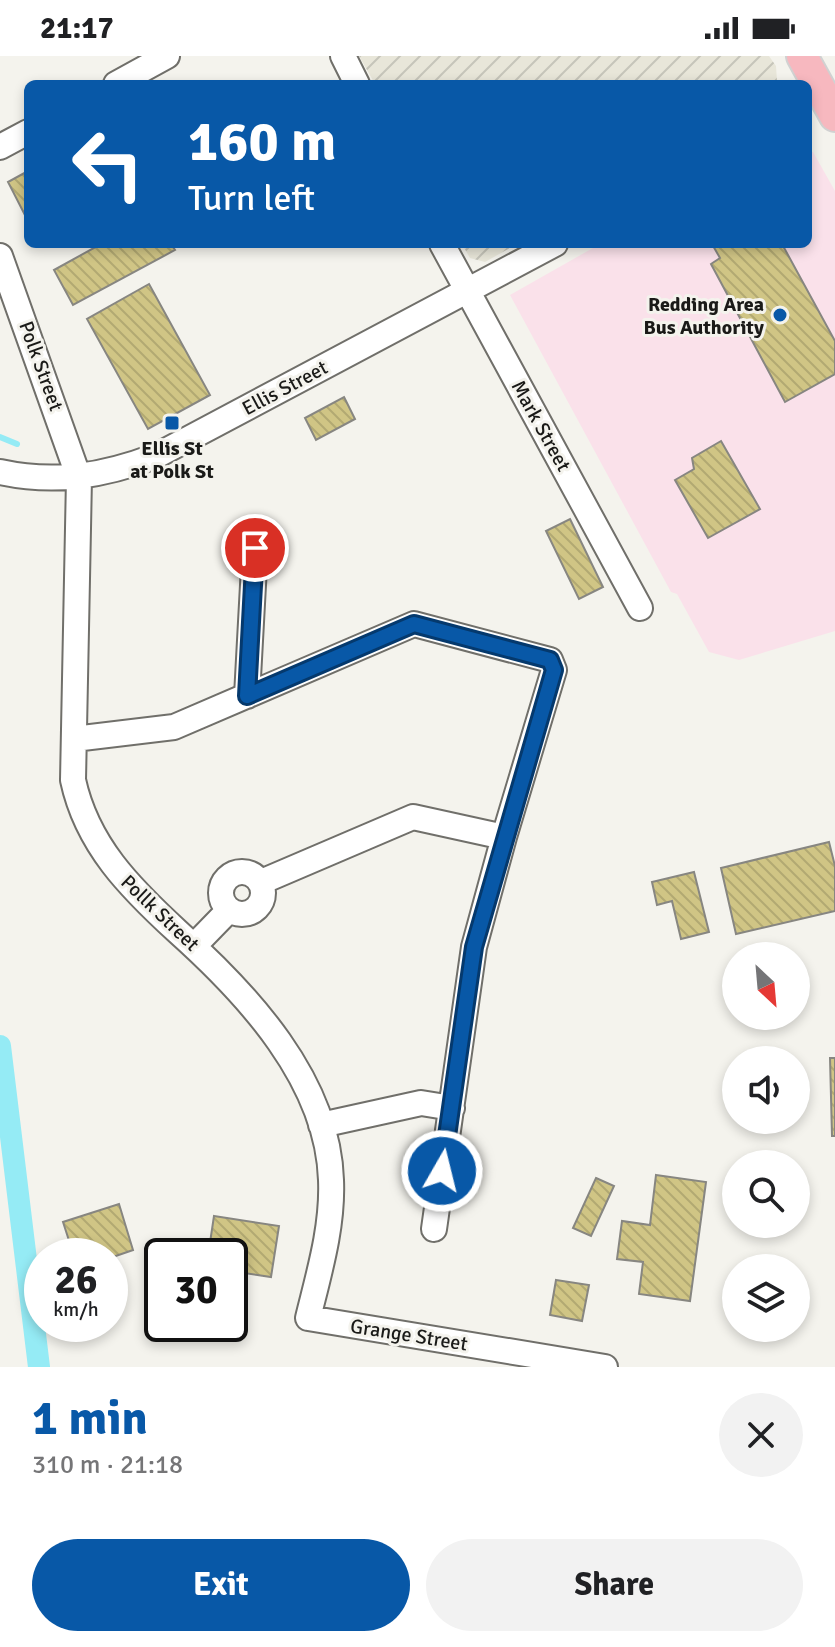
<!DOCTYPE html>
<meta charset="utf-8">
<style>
body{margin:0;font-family:Signika,sans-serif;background:#f2f2f2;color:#202124;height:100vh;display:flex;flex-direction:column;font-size:30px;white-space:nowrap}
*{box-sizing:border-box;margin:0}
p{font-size:26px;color:#757577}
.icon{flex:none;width:44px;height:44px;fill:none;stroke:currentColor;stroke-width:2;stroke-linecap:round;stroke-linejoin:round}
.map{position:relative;height:1311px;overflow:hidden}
.drawer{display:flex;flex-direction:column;background:#fff;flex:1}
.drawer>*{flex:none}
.guide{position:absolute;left:24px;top:24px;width:788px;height:168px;border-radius:12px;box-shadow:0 4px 12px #0003;background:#0858a7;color:#fff;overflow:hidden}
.needle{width:52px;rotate:154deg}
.buttons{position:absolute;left:722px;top:886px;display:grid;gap:16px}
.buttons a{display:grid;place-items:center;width:88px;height:88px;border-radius:50%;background:#fff;box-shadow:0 4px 12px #0003;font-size:40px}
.speed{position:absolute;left:24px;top:1182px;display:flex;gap:16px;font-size:40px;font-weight:700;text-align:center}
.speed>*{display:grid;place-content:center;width:104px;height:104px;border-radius:50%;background:#fff;box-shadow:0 4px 12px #0003;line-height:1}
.speed small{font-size:20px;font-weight:400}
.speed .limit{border:4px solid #111;border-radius:12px;background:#fff;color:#111}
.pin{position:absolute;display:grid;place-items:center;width:68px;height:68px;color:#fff;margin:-34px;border:4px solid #fff;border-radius:50%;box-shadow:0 2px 8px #0007}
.me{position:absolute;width:88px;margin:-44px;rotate:8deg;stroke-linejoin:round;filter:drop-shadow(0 0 6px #0008)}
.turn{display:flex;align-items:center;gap:28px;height:168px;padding:0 32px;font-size:36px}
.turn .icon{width:104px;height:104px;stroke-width:2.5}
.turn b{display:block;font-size:56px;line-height:68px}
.round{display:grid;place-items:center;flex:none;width:84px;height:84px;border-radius:42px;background:#f2f2f2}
.headline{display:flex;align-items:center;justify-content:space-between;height:136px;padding:0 32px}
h1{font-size:48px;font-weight:800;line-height:60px;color:#0858a7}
.primary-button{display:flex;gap:16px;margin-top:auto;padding:16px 32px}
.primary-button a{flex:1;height:92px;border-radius:48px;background:#0858a7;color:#fff;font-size:32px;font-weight:800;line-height:92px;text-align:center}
.primary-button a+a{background:#f2f2f2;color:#202124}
.status{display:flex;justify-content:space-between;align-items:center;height:56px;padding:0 40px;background:#fff;direction:ltr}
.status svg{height:22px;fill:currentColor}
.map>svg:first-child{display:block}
</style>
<div class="status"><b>21:17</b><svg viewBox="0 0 49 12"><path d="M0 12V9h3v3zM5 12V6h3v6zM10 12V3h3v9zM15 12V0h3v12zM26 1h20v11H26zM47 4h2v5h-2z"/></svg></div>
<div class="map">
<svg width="835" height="1311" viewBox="0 0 835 1311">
<defs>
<pattern id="industrial-furrows" width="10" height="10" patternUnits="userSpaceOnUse" patternTransform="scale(2)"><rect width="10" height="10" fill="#e8e6d9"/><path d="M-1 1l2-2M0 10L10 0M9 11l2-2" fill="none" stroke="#c6c5ba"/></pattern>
<pattern id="building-back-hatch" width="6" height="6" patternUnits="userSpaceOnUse" patternTransform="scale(2)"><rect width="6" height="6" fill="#d0c585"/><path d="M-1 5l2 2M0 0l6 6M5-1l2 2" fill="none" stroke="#b2a972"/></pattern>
</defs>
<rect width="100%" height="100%" fill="#f4f3ed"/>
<path fill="#fae1ea" d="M 808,95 L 813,96 L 835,135 L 835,575 L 739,604 L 709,596 L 677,538 L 671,536 L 510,239 L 600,188 L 808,188 Z"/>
<path fill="url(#industrial-furrows)" d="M 359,0 L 769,0 L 776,10 L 777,25 L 775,28 L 375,28 Z
M 462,188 L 517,188 L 485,206 L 470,202 Z"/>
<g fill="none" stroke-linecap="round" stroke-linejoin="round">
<path stroke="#95ebf5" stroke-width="6" d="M 0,381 L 17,388"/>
<path stroke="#95ebf5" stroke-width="22" d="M 0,990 L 39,1311"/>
</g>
<path fill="url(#building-back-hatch)" stroke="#878681" stroke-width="2" d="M 28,115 L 28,165 L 8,126 Z
M 101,188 L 171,188 L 175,194 L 73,249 L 54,214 Z
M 712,188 L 782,188 L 835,285 L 835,318 L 785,346 L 711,208 L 720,202 Z
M 149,228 L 210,339 L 148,373 L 87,263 Z
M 344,341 L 355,363 L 316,384 L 305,362 Z
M 721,385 L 760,453 L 708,482 L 675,424 L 694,413 L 692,402 Z
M 570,463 L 603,531 L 579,543 L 546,475 Z
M 829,786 L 835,810 L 835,855 L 736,878 L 721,812 Z
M 694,816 L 709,876 L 681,883 L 672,845 L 657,849 L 652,826 Z
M 830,1002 L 835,1002 L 835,1080 L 832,1080 Z
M 656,1119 L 706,1126 L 690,1245 L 639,1238 L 643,1206 L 617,1203 L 622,1165 L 650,1169 Z
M 596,1122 L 614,1130 L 591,1180 L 573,1172 Z
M 119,1148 L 133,1194 L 110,1202 L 74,1200 L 63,1166 Z
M 214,1160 L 279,1170 L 271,1221 L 230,1215 L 230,1200 L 208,1200 Z
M 556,1224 L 589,1229 L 582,1265 L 550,1259 Z"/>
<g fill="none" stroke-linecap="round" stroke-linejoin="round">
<g stroke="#706f6a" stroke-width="28">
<path id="minor" d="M 343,0 L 357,28
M 116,28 L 167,0
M 0,91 L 28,76
M 442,188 L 640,552
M 0,200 L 79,422 L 73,724 C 87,789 130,832 178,876 C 247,938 328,1024 331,1124 C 333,1171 319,1217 308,1262 L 605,1311
M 0,416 C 55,428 103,420 156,400 L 555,188
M 247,640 L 255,492
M 74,683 L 174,671 L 414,568 L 550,604 L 554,614 L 504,781 L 413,761 L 261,826
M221 837a21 21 0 1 1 42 0a21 21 0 1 1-42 0Z
M 194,890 L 229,854
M 321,1069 L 421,1047 L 452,1052
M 434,1173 L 474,891 L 504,781"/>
</g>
<g stroke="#d1d1d1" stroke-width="34">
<path id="major" d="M 802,0 L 835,60"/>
</g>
<use href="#minor" stroke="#fff" stroke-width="24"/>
<use href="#major" stroke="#f7b8bf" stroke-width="30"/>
</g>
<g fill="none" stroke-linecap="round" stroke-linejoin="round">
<g stroke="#05396d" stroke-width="20">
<path id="route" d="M 255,492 L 247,640 L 414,568 L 550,604 L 554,614 L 474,891 L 442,1115"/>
</g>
<use href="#route" stroke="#0858a7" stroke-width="14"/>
</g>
<g fill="#0858a7" stroke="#f4f3ed" stroke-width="3">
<circle cx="780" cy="259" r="8"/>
<rect x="164" y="359" width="16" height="16" rx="4"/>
</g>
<g text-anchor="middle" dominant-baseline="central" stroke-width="6" stroke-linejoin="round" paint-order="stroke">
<g font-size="20" font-weight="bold" fill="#1a1a18" stroke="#f4f3ed" text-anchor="end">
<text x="764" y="248">Redding Area<tspan x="764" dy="23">Bus Authority</tspan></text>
<text x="172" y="392" text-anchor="middle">Ellis St<tspan x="172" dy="23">at Polk St</tspan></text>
</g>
<g font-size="20" fill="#1a1a18" stroke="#f4f3ed">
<text transform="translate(41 310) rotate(70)">Polk Street</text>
<text transform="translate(285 332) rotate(-28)">Ellis Street</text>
<text transform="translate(541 370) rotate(61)">Mark Street</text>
<text transform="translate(160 857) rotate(44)">Pollk Street</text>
<text transform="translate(409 1279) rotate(9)">Grange Street</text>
</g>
</g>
</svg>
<div class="buttons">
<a><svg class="needle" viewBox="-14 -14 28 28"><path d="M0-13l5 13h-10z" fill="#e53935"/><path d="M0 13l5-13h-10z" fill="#757577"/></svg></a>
<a><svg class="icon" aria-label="sound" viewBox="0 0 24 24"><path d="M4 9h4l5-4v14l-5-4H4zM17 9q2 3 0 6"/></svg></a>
<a><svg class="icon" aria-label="search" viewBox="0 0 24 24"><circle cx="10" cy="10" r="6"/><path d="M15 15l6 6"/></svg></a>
<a><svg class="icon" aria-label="layers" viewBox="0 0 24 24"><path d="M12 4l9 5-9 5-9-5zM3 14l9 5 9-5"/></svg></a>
</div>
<div class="speed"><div>26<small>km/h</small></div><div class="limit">30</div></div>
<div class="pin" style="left:255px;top:492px;background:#d93025"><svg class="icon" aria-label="arrive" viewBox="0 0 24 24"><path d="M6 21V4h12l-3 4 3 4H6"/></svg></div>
<svg class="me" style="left:442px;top:1115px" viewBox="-20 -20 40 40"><circle r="17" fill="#0858a7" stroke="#fff" stroke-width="3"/><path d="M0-11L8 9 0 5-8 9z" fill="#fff"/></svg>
<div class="guide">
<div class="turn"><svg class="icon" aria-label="left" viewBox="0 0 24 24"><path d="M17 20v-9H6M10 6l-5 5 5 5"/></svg><div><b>160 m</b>Turn left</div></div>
</div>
</div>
<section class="drawer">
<div class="headline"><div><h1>1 min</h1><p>310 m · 21:18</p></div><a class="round"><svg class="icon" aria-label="close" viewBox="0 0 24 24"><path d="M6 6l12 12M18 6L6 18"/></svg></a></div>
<div class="primary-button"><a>Exit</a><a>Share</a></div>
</section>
